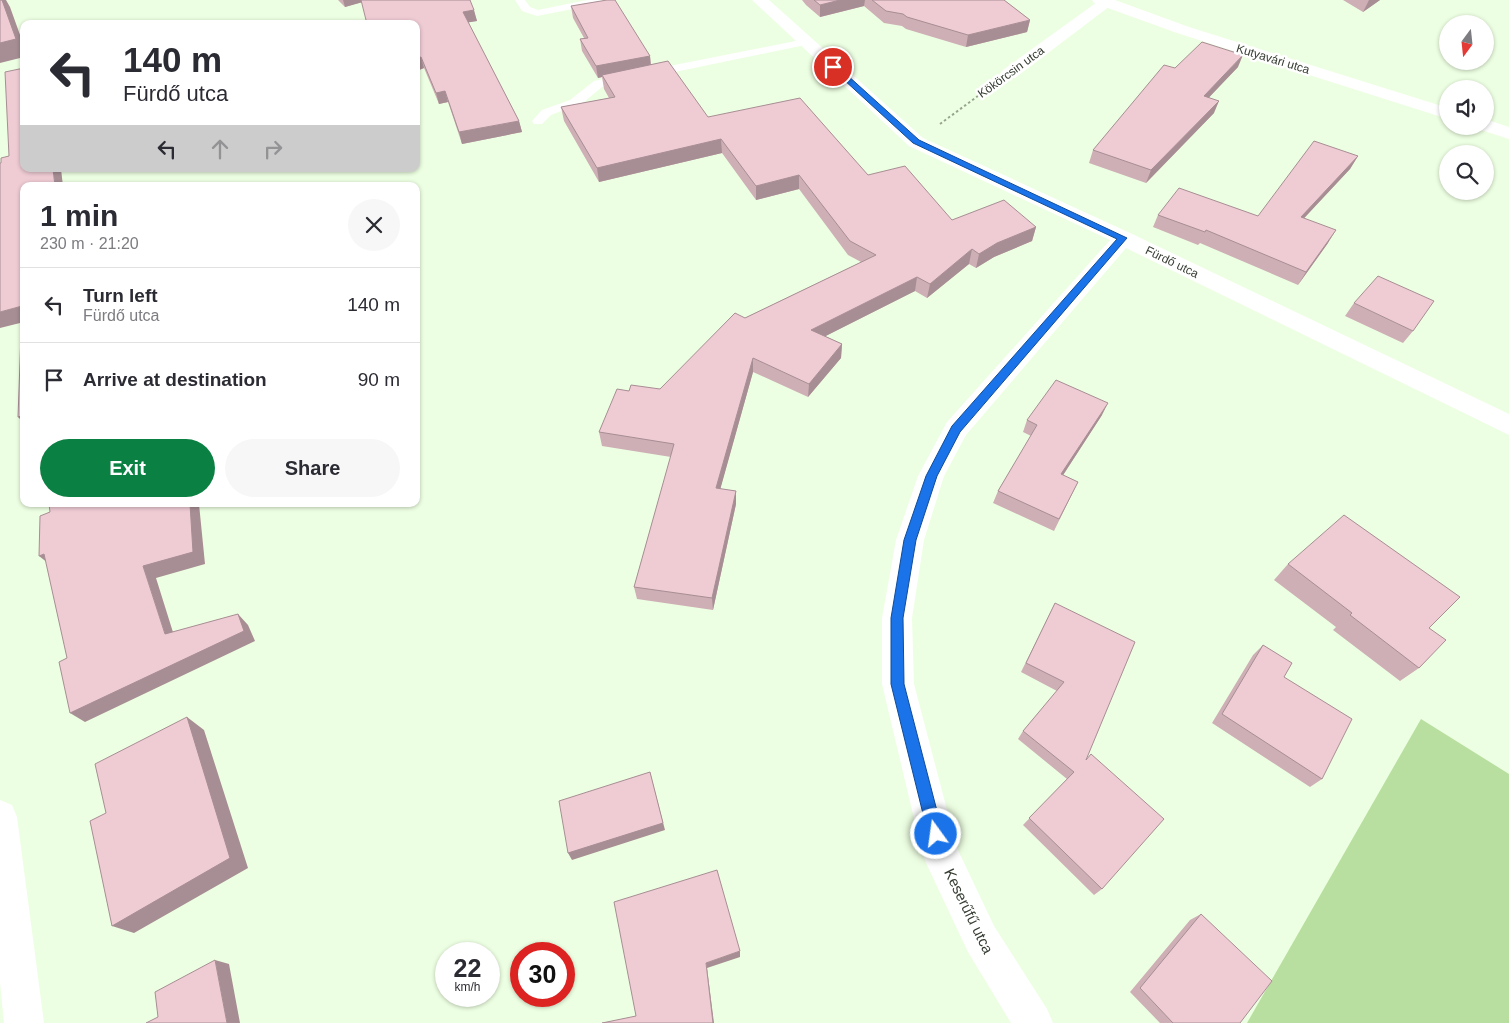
<!DOCTYPE html>
<meta charset="utf-8">
<style>
body{margin:0;font-family:Arial,sans-serif;background:#f7f7f7;color:#2b2b33;height:100vh;display:flex;flex-direction:column;font-size:19px;white-space:nowrap}
*{box-sizing:border-box;margin:0}
p{font-size:16px;color:#7c7c81}
.icon{flex:none;width:28px;height:28px;fill:none;stroke:currentColor;stroke-width:2;stroke-linecap:round;stroke-linejoin:round}
.map{position:relative;flex:1;overflow:hidden}
.details{position:absolute;left:20px;top:182px;width:400px;height:325px;display:flex;flex-direction:column;background:#fff;border-radius:10px;box-shadow:0 1px 4px #0004}
.details>*{flex:none}
.guide{position:absolute;left:20px;top:20px;width:400px;height:152px;border-radius:10px;box-shadow:0 1px 4px #0004;background:#fff;color:#2b2b33;overflow:hidden}
.needle{width:32px;rotate:195deg}
.fabs{position:absolute;left:1439px;top:15px;display:grid;gap:10px}
.fabs a{display:grid;place-items:center;width:55px;height:55px;border-radius:50%;background:#fff;box-shadow:0 1px 4px #0004;font-size:25px}
.speed{position:absolute;left:435px;top:942px;display:flex;gap:10px;font-size:25px;font-weight:700;text-align:center}
.speed>*{display:grid;place-content:center;width:65px;height:65px;border-radius:50%;background:#fff;box-shadow:0 1px 4px #0004;line-height:1}
.speed small{font-size:12px;font-weight:400}
.speed .limit{border:8px solid #d22;background:#fff;color:#111}
.pin{position:absolute;display:grid;place-items:center;width:42px;height:42px;color:#fff;margin:-21px;border:2px solid #fff;border-radius:50%;box-shadow:0 1px 5px #0007}
.me{position:absolute;width:55px;margin:-28px;rotate:346deg;stroke-linejoin:round;filter:drop-shadow(0 0 4px #0008)}
.turn{display:flex;align-items:center;gap:18px;height:105px;padding:0 20px;font-size:22px}
.turn .icon{width:65px;height:65px;stroke-width:2.5}
.turn b{display:block;font-size:35px;line-height:42px}
.lanes{display:flex;align-items:center;height:48px;padding:0 20px;background:#0003;justify-content:center;gap:25px;direction:ltr}
.lanes .off{opacity:.35}
.round{display:grid;place-items:center;flex:none;width:52px;height:52px;border-radius:26px;background:#f7f7f7}
.head{display:flex;align-items:center;justify-content:space-between;height:85px;padding:0 20px}
h1{font-size:30px;font-weight:800;line-height:38px}
.action{display:flex;gap:10px;margin-top:auto;padding:10px 20px}
.action a{flex:1;height:58px;border-radius:30px;background:#0b8043;color:#fff;font-size:20px;font-weight:800;line-height:58px;text-align:center}
.action a+a{background:#f7f7f7;color:#2b2b33}
ul{padding:0;list-style:none}
li{display:flex;align-items:center;gap:15px;height:75px;padding:0 20px;border-top:1px solid #e1e1e2}
li div{flex:1}
li b{display:block;font-size:19px}
li em{font-style:normal}
.map>svg:first-child{display:block}
</style>
<div class="map">
<svg width="1509" height="1023" viewBox="0 0 1509 1023">
<rect width="100%" height="100%" fill="#edffe2"/>
<path fill="#b8dfa0" d="M 1421,719 L 1509,774 L 1509,1023 L 1247,1023 Z"/>
<g fill="none" stroke-linecap="round" stroke-linejoin="round">
<path stroke="#97a48f" stroke-width="2" stroke-dasharray="2.5 2.5" stroke-linecap="butt" d="M 940,124 L 986,90"/>
<path fill="#fff" fill-rule="evenodd" d="M 515,0 L 525,0 L 530,7 L 538,10 L 587,0 L 608,0 L 603,3 L 537,16 L 522,11 Z
M 806,39 L 810,40 L 810,44 L 602,87 L 584,102 L 551,115 L 542,124 L 534,124 L 532,121 L 542,110 L 570,100 L 594,81 Z"/>
<path fill="#fff" fill-rule="evenodd" d="M 752,0 L 769,0 L 923,138 L 1130,233 L 1509,414 L 1509,435 L 1126,248 L 966,435 L 944,476 L 924,540 L 912,618 L 914,684 L 957,848 L 994,926 L 1047,1009 L 1053,1023 L 1011,1023 L 968,952 L 927,865 L 922,852 L 882,684 L 882,618 L 896,540 L 918,476 L 947,422 L 1110,240 L 909,146 Z
M 1100,0 L 1112,0 L 1114,3 L 1015,78 L 1003,78 L 1000,74 L 1003,70 Z
M 0,800 L 12,805 L 17,817 L 44,1023 L 4,1023 L 0,982 Z"/>
<path fill="#fff" fill-rule="evenodd" d="M 1092,0 L 1115,0 L 1189,27 L 1448,108 L 1448,119 L 1177,33 L 1094,3 Z
M 1485,119 L 1509,127 L 1509,139 L 1478,129 L 1477,126 L 1485,126 Z"/>
</g>
<path fill="#ceafb6" d="M 338,0 L 470,0 L 477,21 L 468,22 L 519,121 L 522,132 L 462,144 L 448,102 L 439,104 L 424,68 L 419,70 L 416,64 L 416,24 L 362,2 L 345,7 Z
M 802,0 L 1004,0 L 1030,20 L 1027,32 L 966,47 L 906,29 L 902,26 L 884,23 L 864,6 L 820,17 L 806,5 Z
M 1343,0 L 1380,0 L 1363,12 Z
M 571,6 L 650,56 L 651,65 L 708,117 L 868,175 L 952,220 L 1036,227 L 1032,241 L 994,257 L 976,268 L 969,264 L 927,298 L 915,291 L 825,336 L 842,344 L 841,358 L 808,397 L 753,372 L 720,489 L 736,491 L 736,504 L 713,610 L 637,599 L 634,587 L 671,457 L 602,446 L 599,432 L 629,391 L 660,389 L 745,318 L 861,262 L 848,255 L 799,189 L 756,200 L 722,153 L 599,182 L 564,121 L 561,107 L 609,98 L 604,89 L 602,77 L 598,78 L 582,51 L 580,39 L 584,38 L 573,18 Z
M 1238,67 L 1209,97 L 1214,113 L 1146,183 L 1089,163 L 1093,150 L 1175,68 Z
M 1358,156 L 1350,169 L 1304,218 L 1328,243 L 1298,285 L 1200,243 L 1198,245 L 1153,227 L 1158,215 L 1258,216 Z
M 1354,303 L 1413,331 L 1403,343 L 1345,316 Z
M 1102,415 L 1063,475 L 1078,482 L 1054,531 L 993,503 L 998,491 L 1031,436 L 1023,432 L 1027,420 Z
M 1288,564 L 1429,628 L 1419,668 L 1400,681 L 1333,630 L 1336,627 L 1274,580 Z
M 1055,603 L 1086,760 L 1102,889 L 1094,895 L 1023,825 L 1067,779 L 1018,739 L 1023,731 L 1057,691 L 1021,672 Z
M 1263,645 L 1322,779 L 1310,787 L 1212,723 L 1253,655 Z
M 1201,914 L 1240,1023 L 1160,1023 L 1130,992 L 1190,920 Z"/>
<path fill="#a78e94" d="M 2,0 L 6,0 L 10,7 L 24,46 L 24,57 L 0,63 L 0,43 Z
M 343,0 L 362,0 L 363,2 L 345,7 Z
M 840,0 L 865,0 L 864,6 L 820,17 L 820,5 Z
M 1369,0 L 1380,0 L 1363,12 Z
M 474,10 L 477,21 L 465,23 L 463,12 Z
M 1030,20 L 1027,32 L 966,47 L 968,35 Z
M 1243,55 L 1238,67 L 1199,108 L 1204,96 Z
M 650,56 L 651,68 L 602,75 L 602,77 L 598,78 L 596,66 Z
M 421,57 L 424,68 L 419,70 L 416,62 L 416,58 Z
M 445,91 L 448,102 L 439,104 L 436,93 Z
M 1219,101 L 1214,113 L 1146,183 L 1151,170 Z
M 519,121 L 522,132 L 462,144 L 459,132 Z
M 721,139 L 722,153 L 599,182 L 597,168 Z
M 1358,156 L 1350,169 L 1294,229 L 1301,217 Z
M 53,169 L 61,169 L 63,186 L 55,186 Z
M 799,175 L 799,189 L 756,200 L 756,186 Z
M 1036,227 L 1032,241 L 994,257 L 976,268 L 979,254 L 997,243 Z
M 1336,230 L 1328,243 L 1298,285 L 1306,272 Z
M 972,249 L 969,264 L 927,298 L 930,284 Z
M 917,277 L 915,291 L 810,344 L 811,330 Z
M 22,306 L 24,322 L 0,328 L 0,312 Z
M 842,344 L 841,358 L 808,397 L 809,384 Z
M 753,358 L 753,372 L 717,501 L 716,488 Z
M 1108,403 L 1102,415 L 1056,486 L 1061,474 Z
M 24,415 L 24,423 L 18,417 Z
M 736,491 L 736,504 L 713,610 L 712,598 Z
M 190,504 L 199,504 L 205,564 L 156,578 L 177,645 L 165,634 L 143,566 Z
M 44,554 L 53,567 L 39,556 Z
M 238,614 L 248,625 L 255,641 L 85,722 L 70,713 Z
M 187,717 L 204,730 L 248,868 L 134,933 L 112,926 Z
M 650,772 L 665,830 L 572,860 L 568,853 Z
M 740,951 L 740,957 L 707,968 L 714,1023 L 713,1023 L 706,963 Z
M 215,960 L 229,964 L 240,1023 L 227,1023 Z"/>
<path fill="#efcbd4" stroke="#a78e94" d="M 0,0 L 2,0 L 16,39 L 0,43 Z
M 361,0 L 470,0 L 474,10 L 463,12 L 519,121 L 459,132 L 445,91 L 436,93 L 421,57 L 416,58 L 416,24 L 399,24 L 399,23 L 391,24 L 367,24 Z
M 607,0 L 615,0 L 650,56 L 596,66 L 580,39 L 588,38 L 571,6 Z
M 814,0 L 840,0 L 820,5 Z
M 872,0 L 1004,0 L 1030,20 L 968,35 L 907,17 L 903,14 L 886,11 Z
M 1202,42 L 1243,55 L 1204,96 L 1219,101 L 1151,170 L 1093,150 L 1164,65 L 1175,68 Z
M 668,61 L 708,117 L 800,98 L 868,175 L 905,166 L 952,220 L 1004,200 L 1036,227 L 997,243 L 979,254 L 972,249 L 930,284 L 917,277 L 811,330 L 842,344 L 809,384 L 753,358 L 716,488 L 736,491 L 712,598 L 634,587 L 674,444 L 599,432 L 617,389 L 629,391 L 631,385 L 660,389 L 735,313 L 745,318 L 876,255 L 850,241 L 799,175 L 756,186 L 721,139 L 597,168 L 561,107 L 615,97 L 602,75 Z
M 24,68 L 24,169 L 53,169 L 55,186 L 24,186 L 24,415 L 18,417 L 22,306 L 0,312 L 0,163 L 1,163 L 1,158 L 9,156 L 5,72 Z
M 1314,141 L 1358,156 L 1301,217 L 1336,230 L 1306,272 L 1206,230 L 1205,232 L 1158,215 L 1179,188 L 1258,216 Z
M 1378,276 L 1434,301 L 1413,331 L 1354,303 Z
M 1056,380 L 1108,403 L 1061,474 L 1078,482 L 1059,519 L 998,491 L 1037,425 L 1027,420 Z
M 49,504 L 190,504 L 193,552 L 143,566 L 165,634 L 238,614 L 244,631 L 70,713 L 59,662 L 67,658 L 44,554 L 39,556 L 40,516 L 50,512 Z
M 1344,515 L 1460,597 L 1429,628 L 1446,640 L 1419,668 L 1350,615 L 1352,613 L 1288,564 Z
M 1055,603 L 1135,642 L 1086,760 L 1091,754 L 1164,819 L 1102,889 L 1029,818 L 1074,772 L 1023,731 L 1064,682 L 1026,663 Z
M 1263,645 L 1292,663 L 1284,677 L 1352,719 L 1322,779 L 1222,714 Z
M 187,717 L 230,858 L 112,926 L 90,821 L 106,813 L 95,764 Z
M 650,772 L 663,823 L 568,853 L 559,801 Z
M 717,870 L 740,951 L 706,963 L 713,1023 L 602,1023 L 636,1016 L 614,902 Z
M 1201,914 L 1272,981 L 1240,1023 L 1173,1023 L 1140,988 Z
M 215,960 L 227,1023 L 146,1023 L 158,1017 L 155,992 Z"/>
<path fill="#1a73e8" stroke="#114b97" d="M 831,65 L 836,65 L 919,140 L 1127,238 L 960,432 L 937,476 L 916,540 L 903,618 L 904,684 L 943,834 L 941,839 L 936,841 L 931,839 L 928,834 L 891,684 L 891,618 L 904,540 L 926,476 L 952,426 L 1117,239 L 913,143 L 831,68 Z"/>
<g text-anchor="middle" dominant-baseline="central" stroke-width="5" stroke-linejoin="round" paint-order="stroke">
<g font-size="12" fill="#353c31" stroke="#fff">
<text transform="translate(1273 59) rotate(17)">Kutyavári utca</text>
<text transform="translate(1011 72) rotate(-36)">Kökörcsin utca</text>
<text transform="translate(1172 262) rotate(26)">Fürdő utca</text>
</g>
<g font-size="15" fill="#353c31" stroke="#fff">
<text transform="translate(969 911) rotate(64)">Keserűfű utca</text>
</g>
</g>
</svg>
<div class="fabs">
<a><svg class="needle" viewBox="-14 -14 28 28"><path d="M0-13l5 13h-10z" fill="#e53935"/><path d="M0 13l5-13h-10z" fill="#7c7c81"/></svg></a>
<a><svg class="icon" aria-label="sound" viewBox="0 0 24 24"><path d="M4 9h4l5-4v14l-5-4H4zM17 9q2 3 0 6"/></svg></a>
<a><svg class="icon" aria-label="search" viewBox="0 0 24 24"><circle cx="10" cy="10" r="6"/><path d="M15 15l6 6"/></svg></a>
</div>
<div class="speed"><div>22<small>km/h</small></div><div class="limit">30</div></div>
<div class="pin" style="left:833px;top:67px;background:#d93025"><svg class="icon" aria-label="arrive" viewBox="0 0 24 24"><path d="M6 21V4h12l-3 4 3 4H6"/></svg></div>
<svg class="me" style="left:936px;top:834px" viewBox="-20 -20 40 40"><circle r="17" fill="#1a73e8" stroke="#fff" stroke-width="3"/><path d="M0-11L8 9 0 5-8 9z" fill="#fff"/></svg>
<div class="guide">
<div class="turn"><svg class="icon" aria-label="left" viewBox="0 0 24 24"><path d="M17 20v-9H6M10 6l-5 5 5 5"/></svg><div><b>140 m</b>Fürdő utca</div></div>
<div class="lanes"><svg class="icon" aria-label="left" viewBox="0 0 24 24"><path d="M17 20v-9H6M10 6l-5 5 5 5"/></svg><svg class="icon off" aria-label="ahead" viewBox="0 0 24 24"><path d="M12 20V5M6 11l6-6 6 6"/></svg><svg class="icon off" aria-label="right" viewBox="0 0 24 24"><path d="M7 20v-9h11M14 6l5 5-5 5"/></svg></div>
</div>
<section class="details">
<div class="head"><div><h1>1 min</h1><p>230 m · 21:20</p></div><a class="round"><svg class="icon" aria-label="close" viewBox="0 0 24 24"><path d="M6 6l12 12M18 6L6 18"/></svg></a></div>
<ul>
<li><svg class="icon" aria-label="left" viewBox="0 0 24 24"><path d="M17 20v-9H6M10 6l-5 5 5 5"/></svg><div><b>Turn left</b><p>Fürdő utca</p></div><em>140 m</em></li>
<li><svg class="icon" aria-label="arrive" viewBox="0 0 24 24"><path d="M6 21V4h12l-3 4 3 4H6"/></svg><div><b>Arrive at destination</b></div><em>90 m</em></li>
</ul>
<div class="action"><a>Exit</a><a>Share</a></div>
</section>
</div>
